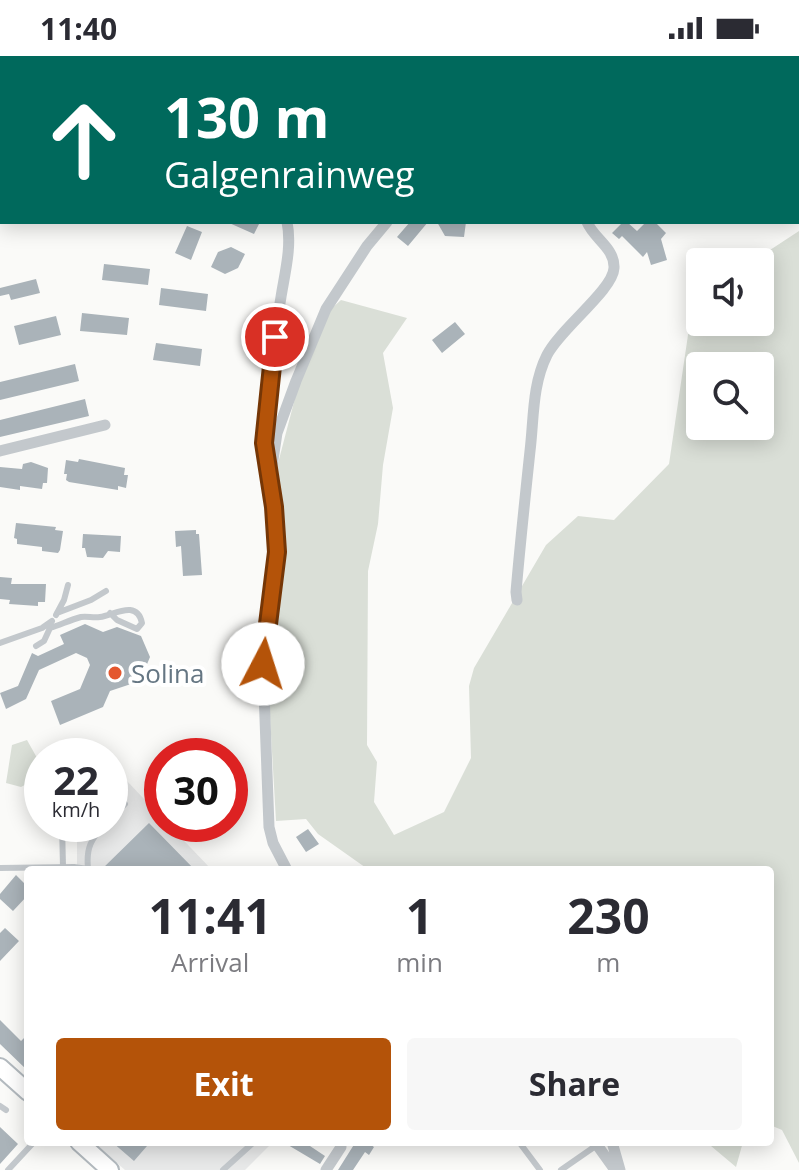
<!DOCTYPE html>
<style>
body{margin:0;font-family:"Open Sans",sans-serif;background:#f7f7f7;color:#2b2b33;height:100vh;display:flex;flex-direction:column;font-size:30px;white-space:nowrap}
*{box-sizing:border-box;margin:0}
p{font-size:26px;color:#7c7c81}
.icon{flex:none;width:44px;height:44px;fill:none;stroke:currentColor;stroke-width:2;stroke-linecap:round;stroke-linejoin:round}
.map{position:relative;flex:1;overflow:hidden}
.side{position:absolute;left:24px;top:810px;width:750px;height:280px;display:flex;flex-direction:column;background:#fff;border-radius:8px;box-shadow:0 4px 20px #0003}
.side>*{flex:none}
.banner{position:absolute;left:0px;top:0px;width:800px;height:168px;box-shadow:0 4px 20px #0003;background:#00695c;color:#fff;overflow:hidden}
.tools{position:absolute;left:686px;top:192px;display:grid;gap:16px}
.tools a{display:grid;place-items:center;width:88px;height:88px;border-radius:8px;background:#fff;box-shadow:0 4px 20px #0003;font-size:40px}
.speed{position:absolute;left:24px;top:682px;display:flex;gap:16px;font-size:40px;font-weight:700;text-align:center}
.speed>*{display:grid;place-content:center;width:104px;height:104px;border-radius:50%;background:#fff;box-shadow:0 4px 20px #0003;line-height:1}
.speed small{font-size:20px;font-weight:400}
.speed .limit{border:12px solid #d22;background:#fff;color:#111}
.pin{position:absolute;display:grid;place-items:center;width:68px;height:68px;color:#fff;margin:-34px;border:4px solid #fff;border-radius:50%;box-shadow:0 2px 8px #0007}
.me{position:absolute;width:88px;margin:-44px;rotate:5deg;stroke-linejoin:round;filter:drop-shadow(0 0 6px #0008)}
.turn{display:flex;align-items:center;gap:28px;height:168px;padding:0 32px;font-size:36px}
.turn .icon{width:104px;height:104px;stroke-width:2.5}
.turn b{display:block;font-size:56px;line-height:68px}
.eta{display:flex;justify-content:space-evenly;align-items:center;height:136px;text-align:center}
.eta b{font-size:48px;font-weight:700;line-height:56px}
.cta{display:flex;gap:16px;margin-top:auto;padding:16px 32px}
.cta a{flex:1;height:92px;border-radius:8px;background:#b45309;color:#fff;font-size:32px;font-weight:700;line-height:92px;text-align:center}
.cta a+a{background:#f7f7f7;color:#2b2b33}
.status{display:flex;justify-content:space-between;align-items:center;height:56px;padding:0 40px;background:#fff;direction:ltr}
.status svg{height:22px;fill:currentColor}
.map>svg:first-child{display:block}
</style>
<div class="status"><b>11:40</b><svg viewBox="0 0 49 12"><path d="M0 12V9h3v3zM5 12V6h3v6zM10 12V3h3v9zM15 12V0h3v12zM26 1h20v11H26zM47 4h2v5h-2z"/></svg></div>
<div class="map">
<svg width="799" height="1114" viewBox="0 0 799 1114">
<rect width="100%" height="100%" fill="#fafaf8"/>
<path fill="#e8e9e9" d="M 127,725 L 162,762 L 162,768 L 168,768 L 212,814 L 77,814 L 77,779 L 87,768 L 110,768 L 110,744 Z
M 93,1086 L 273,1086 L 245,1114 L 125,1114 Z"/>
<path fill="#dadfd7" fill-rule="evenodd" d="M 799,175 L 799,1107 L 782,1074 L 770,1069 L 770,814 L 369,814 L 318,778 L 306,763 L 276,765 L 267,608 L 281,500 L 277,411 L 299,327 L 331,253 L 341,244 L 407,262 L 383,297 L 393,352 L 383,409 L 378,468 L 368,515 L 367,689 L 377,706 L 374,746 L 394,779 L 444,756 L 471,702 L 469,630 L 474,612 L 546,489 L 578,460 L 614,464 L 669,408 L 693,245 L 700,240 L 700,266 L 760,266 L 760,206 L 753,205 ZM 700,310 L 760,310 L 760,370 L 700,370 Z
M 27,684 L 41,709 L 36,723 L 21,731 L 6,727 L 12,689 Z
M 709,1086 L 743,1086 L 736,1111 L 711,1090 Z"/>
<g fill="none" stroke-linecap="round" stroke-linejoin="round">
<path stroke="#bbc7cb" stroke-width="3" d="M 174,2 L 174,0
M 0,155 L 2,152"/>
</g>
<path fill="#aab3b9" d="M 227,166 L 260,166 L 254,178 Z
M 410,166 L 428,166 L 408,190 L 397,181 Z
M 437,166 L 466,166 L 464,181 L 445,180 Z
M 623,166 L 627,166 L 637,175 L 646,166 L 655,166 L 666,177 L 661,183 L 667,204 L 651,209 L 647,196 L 643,201 L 622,180 L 619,183 L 612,177 Z
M 187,170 L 202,176 L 191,204 L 175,197 Z
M 231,191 L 245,198 L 238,212 L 225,218 L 211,211 L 218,196 Z
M 104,208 L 150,213 L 148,229 L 102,224 Z
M 36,223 L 40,237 L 11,244 L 9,238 L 0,240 L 0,232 Z
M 161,232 L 208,238 L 206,255 L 159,249 Z
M 82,257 L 129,262 L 127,279 L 80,275 Z
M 56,260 L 61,279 L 19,289 L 14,270 Z
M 455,266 L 465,278 L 442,297 L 432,284 Z
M 156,287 L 202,293 L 200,310 L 153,304 Z
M 75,308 L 79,325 L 0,344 L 0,326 Z
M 85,343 L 89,360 L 0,381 L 0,364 Z
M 79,403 L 125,412 L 124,419 L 128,419 L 126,432 L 118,430 L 118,434 L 69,426 L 66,424 L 67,418 L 64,418 L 66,404 L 78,406 Z
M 31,406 L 48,412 L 47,427 L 43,427 L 42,433 L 20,430 L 20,434 L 0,431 L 0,411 L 22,413 L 23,408 Z
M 16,467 L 56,471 L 55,474 L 63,475 L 60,494 L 58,497 L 42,495 L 42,491 L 17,488 L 17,483 L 14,482 Z
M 196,474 L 196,478 L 199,478 L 202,519 L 183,520 L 181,490 L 176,491 L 175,475 Z
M 83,478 L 121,480 L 120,496 L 108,495 L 103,502 L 87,501 L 85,492 L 82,492 Z
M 0,521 L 12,522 L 11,528 L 46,528 L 45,546 L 38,546 L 38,550 L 9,548 L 10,544 L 0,543 Z
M 85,568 L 103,576 L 117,571 L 141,580 L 150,601 L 140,625 L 110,635 L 103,651 L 60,669 L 51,645 L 80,633 L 90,609 L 87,602 L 76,597 L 39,614 L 26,643 L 6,653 L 0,637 L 18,630 L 32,597 L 38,600 L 64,588 L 60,579 Z
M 149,767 L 195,814 L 101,814 Z
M 308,773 L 319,788 L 306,796 L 296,781 Z
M 16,819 L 28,831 L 28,839 L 13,855 L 0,843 L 0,838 Z
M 5,872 L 19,885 L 0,905 L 0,877 Z
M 0,964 L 21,985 L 28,978 L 28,1015 L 0,988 Z
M 0,1071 L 18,1088 L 0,1108 Z
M 112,1086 L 142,1086 L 147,1090 L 134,1105 Z
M 283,1086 L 304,1086 L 325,1100 L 320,1108 Z
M 360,1086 L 367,1086 L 374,1091 L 369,1099 L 365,1096 L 353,1114 L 338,1114 L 355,1087 L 358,1089 Z"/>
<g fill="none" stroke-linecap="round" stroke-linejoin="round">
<g stroke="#b3babf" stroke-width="20">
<path id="secondary" d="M 798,34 L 799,32
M 0,56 L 2,56
M 0,1011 L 28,1036
M 79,1086 L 110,1114"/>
</g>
<path stroke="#c3c8cc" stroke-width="6" d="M 665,0 L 665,2
M 57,557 L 91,544 L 106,535
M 56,559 L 64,544 L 68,529
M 0,587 L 42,572 L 52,565
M 36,590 L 44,585 L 50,572 C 60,569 70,564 81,561 C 87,560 93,562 100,561 C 114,559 137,543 142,567 L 137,573 L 117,564 L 110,557
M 110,763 L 125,748
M 62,768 L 63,811
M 0,812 L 74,811 L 94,814
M 88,812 C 86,792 91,783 105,768
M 0,1050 L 6,1054
M 519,1086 L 540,1114
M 8,1114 L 34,1086
M 223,1114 L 254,1086
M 561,1114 L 597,1089"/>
<path stroke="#c3c8cc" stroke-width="11" d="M 87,2 L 90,0
M 220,2 L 220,0
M 0,395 L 105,369
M 268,415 C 259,358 272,298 281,241 C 285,216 292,190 287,166
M 517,544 L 516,536 C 520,489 525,442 530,395 C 534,362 532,329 547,299 C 560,273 613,234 614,212 C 615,192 594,183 587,166
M 287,814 L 273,787 L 269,771 L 263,608 L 277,496 L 270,424 L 277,377 L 296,325 L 326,253 L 367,190 L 387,166
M 595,1086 L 615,1114
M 612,1086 L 620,1114
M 326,1114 L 341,1091"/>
<use href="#secondary" stroke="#fff" stroke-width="16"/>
</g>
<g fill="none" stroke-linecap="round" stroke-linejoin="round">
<g stroke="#753606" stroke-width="20">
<path id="route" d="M 263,608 L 277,496 L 274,451 L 264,387 L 275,281"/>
</g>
<use href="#route" stroke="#b45309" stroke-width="14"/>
</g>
<circle fill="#e4572e" stroke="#fff" stroke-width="3" cx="115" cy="617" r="8"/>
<g text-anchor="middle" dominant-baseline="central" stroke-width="8" stroke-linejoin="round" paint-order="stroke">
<g font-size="26" fill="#657683" stroke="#fff" text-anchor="start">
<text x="131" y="617">Solina</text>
</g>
</g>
</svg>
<div class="tools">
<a><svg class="icon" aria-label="sound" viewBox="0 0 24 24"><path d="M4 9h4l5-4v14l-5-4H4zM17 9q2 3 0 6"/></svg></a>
<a><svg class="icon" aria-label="search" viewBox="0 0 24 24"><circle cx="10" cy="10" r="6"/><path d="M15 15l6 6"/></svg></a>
</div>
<div class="speed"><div>22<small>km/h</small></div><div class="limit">30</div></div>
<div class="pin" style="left:275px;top:281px;background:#d93025"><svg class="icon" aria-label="arrive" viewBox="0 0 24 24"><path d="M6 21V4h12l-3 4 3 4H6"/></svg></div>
<svg class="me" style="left:263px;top:608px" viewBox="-20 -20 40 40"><circle r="19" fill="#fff"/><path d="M0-13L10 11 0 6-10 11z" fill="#b45309"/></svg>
<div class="banner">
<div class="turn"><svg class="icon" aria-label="ahead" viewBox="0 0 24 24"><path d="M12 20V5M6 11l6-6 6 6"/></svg><div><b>130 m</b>Galgenrainweg</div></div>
</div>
<section class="side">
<div class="eta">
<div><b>11:41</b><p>Arrival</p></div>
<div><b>1</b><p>min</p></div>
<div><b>230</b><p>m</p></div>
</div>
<div class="cta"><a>Exit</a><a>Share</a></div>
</section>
</div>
